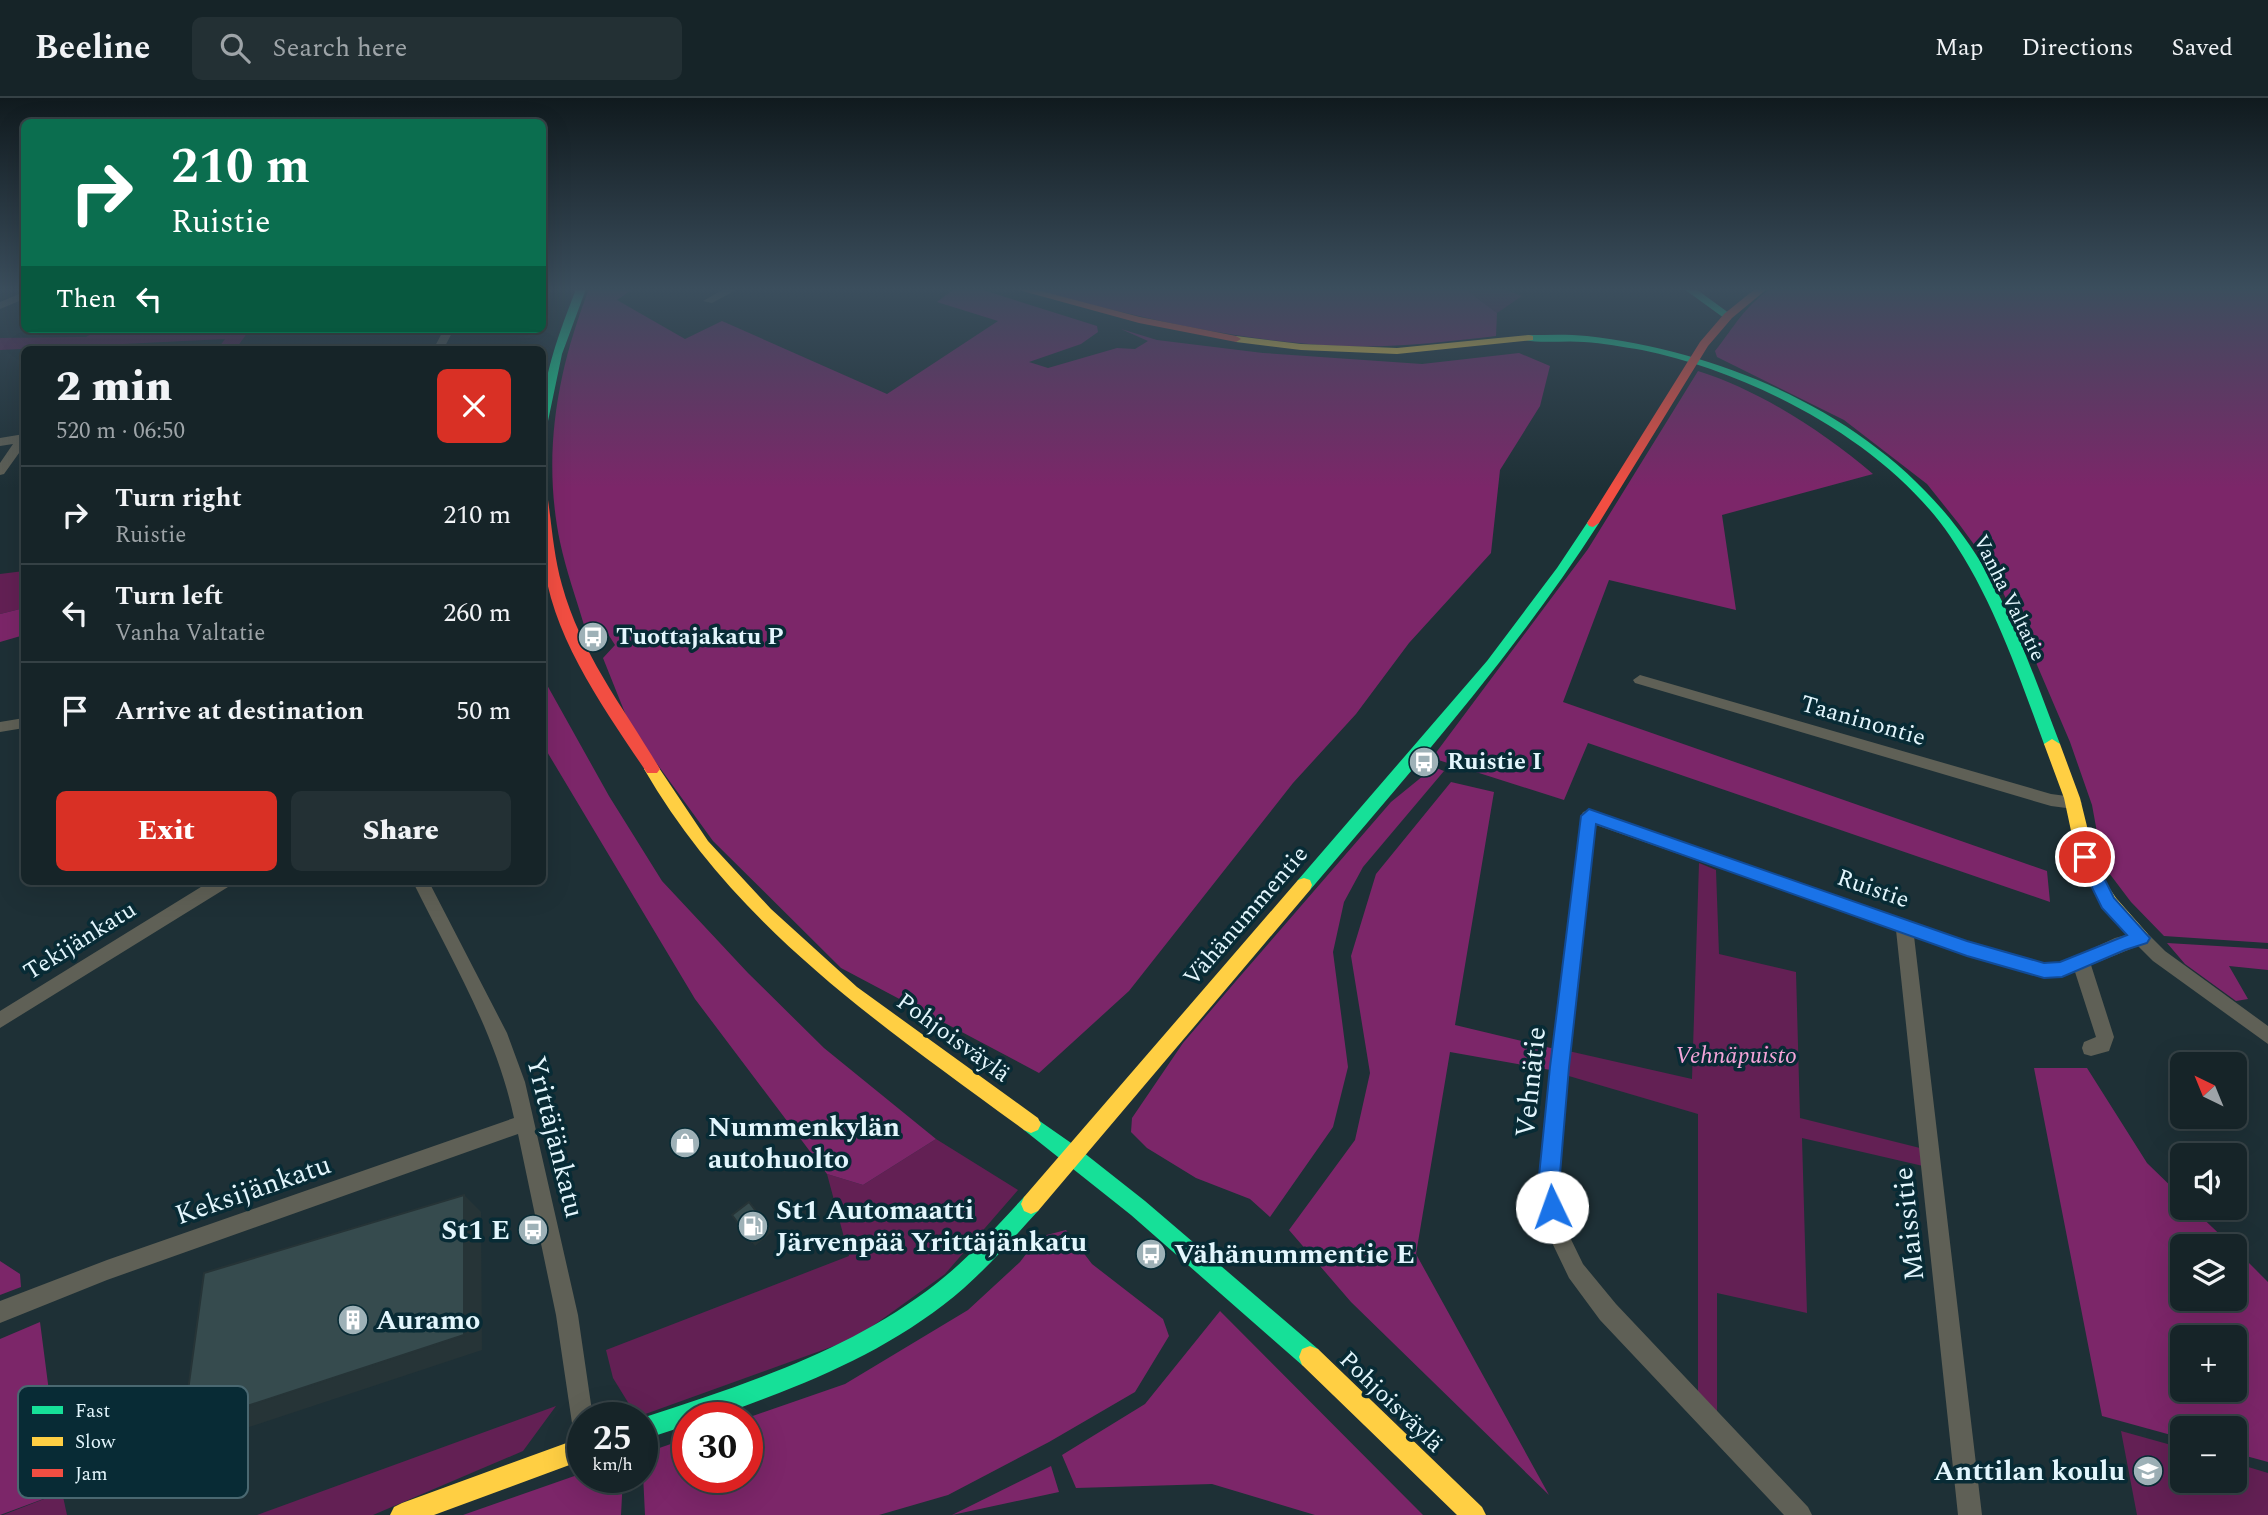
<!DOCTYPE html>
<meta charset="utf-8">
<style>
body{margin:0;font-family:Spectral,serif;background:#233034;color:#f1f3f6;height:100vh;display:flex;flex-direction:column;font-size:26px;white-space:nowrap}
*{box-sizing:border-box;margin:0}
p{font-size:23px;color:#9ea4a8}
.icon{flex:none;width:38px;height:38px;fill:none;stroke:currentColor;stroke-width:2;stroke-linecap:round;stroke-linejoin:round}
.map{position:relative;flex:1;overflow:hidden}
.details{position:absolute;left:21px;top:248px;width:525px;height:539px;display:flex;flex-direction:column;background:#162428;border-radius:10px;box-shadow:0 7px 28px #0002,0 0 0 2px #354145}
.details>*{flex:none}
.guide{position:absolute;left:21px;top:21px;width:525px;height:214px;border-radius:10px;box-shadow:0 7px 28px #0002,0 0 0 2px #354145;background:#0b6e4f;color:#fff;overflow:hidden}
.needle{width:46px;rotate:317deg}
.controls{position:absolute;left:2170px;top:954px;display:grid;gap:14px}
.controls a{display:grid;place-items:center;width:77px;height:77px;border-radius:10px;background:#162428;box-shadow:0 7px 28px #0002,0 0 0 2px #354145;font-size:35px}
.speed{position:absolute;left:567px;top:1304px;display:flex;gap:14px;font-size:35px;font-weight:700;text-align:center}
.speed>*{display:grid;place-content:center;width:91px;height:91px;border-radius:50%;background:#162428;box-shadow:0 7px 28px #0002,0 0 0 2px #354145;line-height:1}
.speed small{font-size:18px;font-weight:400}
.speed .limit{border:10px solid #d22;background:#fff;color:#111}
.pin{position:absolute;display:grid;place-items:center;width:60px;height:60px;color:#fff;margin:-30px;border:4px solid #fff;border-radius:50%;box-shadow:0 2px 7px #0007}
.me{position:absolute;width:77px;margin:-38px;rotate:357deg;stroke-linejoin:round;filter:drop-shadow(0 0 5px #0008)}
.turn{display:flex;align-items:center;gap:24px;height:147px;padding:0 35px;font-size:32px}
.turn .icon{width:91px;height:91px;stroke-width:2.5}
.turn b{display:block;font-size:49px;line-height:60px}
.then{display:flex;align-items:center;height:66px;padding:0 35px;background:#0003;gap:14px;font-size:26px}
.round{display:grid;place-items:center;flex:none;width:74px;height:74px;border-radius:10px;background:#233034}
.head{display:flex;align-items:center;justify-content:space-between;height:119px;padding:0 35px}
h1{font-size:42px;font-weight:800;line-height:52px}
.cta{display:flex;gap:14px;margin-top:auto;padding:14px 35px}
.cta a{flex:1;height:80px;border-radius:10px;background:#d93025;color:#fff;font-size:28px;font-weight:800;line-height:80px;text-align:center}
.cta a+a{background:#233034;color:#f1f3f6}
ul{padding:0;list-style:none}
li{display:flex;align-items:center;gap:21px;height:98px;padding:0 35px;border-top:2px solid #354145}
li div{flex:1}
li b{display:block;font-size:26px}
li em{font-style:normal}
header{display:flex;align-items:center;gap:42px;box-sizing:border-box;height:98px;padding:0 35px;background:#162428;border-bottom:2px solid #354145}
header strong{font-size:33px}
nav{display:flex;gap:38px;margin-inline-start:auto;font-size:24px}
.search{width:490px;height:63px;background:#233034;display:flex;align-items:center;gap:18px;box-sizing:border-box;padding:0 24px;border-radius:10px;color:#9ea4a8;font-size:26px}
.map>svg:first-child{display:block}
</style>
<header>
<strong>Beeline</strong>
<div class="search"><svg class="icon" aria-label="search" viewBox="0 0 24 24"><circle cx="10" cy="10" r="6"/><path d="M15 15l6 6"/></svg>Search here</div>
<nav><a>Map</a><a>Directions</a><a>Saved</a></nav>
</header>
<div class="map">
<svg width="2268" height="1417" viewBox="0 0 2268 1417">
<rect width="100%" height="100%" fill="#1e3036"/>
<path fill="#632054" d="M 1465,191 L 1504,191 L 1522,198 L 1497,215 Z
M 100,231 L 250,231 L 235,252 L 217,252 L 225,241 L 0,252 L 0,240 L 86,239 Z
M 24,473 L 24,510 L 0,516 L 0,476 Z
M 1699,765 L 1716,772 L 1719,856 L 1796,874 L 1800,1020 L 1920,1050 L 1923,1068 L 1802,1040 L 1807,1215 L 1717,1195 L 1717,1321 L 1698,1298 L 1698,1016 L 1562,976 L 1564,952 L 1692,981 Z
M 936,1041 L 1018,1092 L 945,1176 L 856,1240 L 637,1319 L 613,1280 L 606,1252 L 849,1158 L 827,1076 L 863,1087 Z
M 556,1308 L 523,1353 L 373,1417 L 257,1417 Z
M 2121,1333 L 2182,1350 L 2182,1382 L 2235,1382 L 2235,1365 L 2268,1375 L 2268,1417 L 2137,1417 Z
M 62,1394 L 67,1417 L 3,1417 Z"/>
<path fill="#7c2669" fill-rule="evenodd" d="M 589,191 L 633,191 L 617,202 L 685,241 L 722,223 L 887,296 L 998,223 L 937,204 L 954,191 L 980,191 L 1097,228 L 1098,234 L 1081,246 L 1029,264 L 1048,270 L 1117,250 L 1135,251 L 1148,243 L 1121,231 L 1157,242 L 1263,255 L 1422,266 L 1519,255 L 1550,268 L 1540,308 L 1500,372 L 1491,455 L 1409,545 L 1356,616 L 1293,685 L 1129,893 L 1039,975 L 841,870 L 713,743 L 631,630 L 603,560 L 615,547 L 608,536 L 589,535 L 584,527 C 576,500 566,472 560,444 C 542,357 557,273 589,191 Z
M 1032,191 L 1465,191 L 1497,215 L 1496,238 C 1445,244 1393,250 1342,248 C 1239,244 1131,218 1032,191 Z
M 1770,191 L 2268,191 L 2268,845 L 2164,838 L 2131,804 L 2103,767 L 2092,707 L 2070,644 L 2022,532 L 1989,467 L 1959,426 L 1927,386 L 1844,322 L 1717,259 L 1715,253 C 1735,228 1743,210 1770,191 Z
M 1698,273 C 1761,293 1822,333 1873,376 L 1722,417 L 1736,512 L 1609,482 L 1563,604 L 2047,773 L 2050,804 L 1588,645 L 1564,702 L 1432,660 L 1588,451 Z
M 24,510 L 24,537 L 0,544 L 0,516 Z
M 542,578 L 609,698 L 662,783 L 748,875 L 824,950 L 936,1041 L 863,1087 L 827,1076 L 695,901 L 543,647 Z
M 1434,669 L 1444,673 L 1363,769 L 1344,804 L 1333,854 L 1348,969 L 1333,1029 L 1270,1119 L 1250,1101 L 1196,1080 L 1147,1050 L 1131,1034 L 1132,1020 L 1183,945 L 1236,883 L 1391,704 Z
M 1451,684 L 1494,694 L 1455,927 L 1559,952 L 1556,973 L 1450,954 L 1416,1156 L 1549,1397 L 1351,1204 L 1289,1132 L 1355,1042 L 1370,975 L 1351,858 L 1376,776 Z
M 2167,845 L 2268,851 L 2268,872 L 2229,868 L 2248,901 L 2236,903 L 2185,866 Z
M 2034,970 L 2087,970 L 2147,1065 L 2182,1099 L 2182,1110 L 2192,1110 L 2232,1148 L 2182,1148 L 2182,1200 L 2235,1200 L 2235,1151 L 2268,1184 L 2268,1364 L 2235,1355 L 2235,1330 L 2182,1330 L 2182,1340 L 2102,1318 ZM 2182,1239 L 2235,1239 L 2235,1292 L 2182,1292 Z
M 1066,1132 L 1092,1166 L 1163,1221 L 1169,1238 L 1135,1294 L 1049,1344 L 948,1397 L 879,1417 L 645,1417 L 642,1356 L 688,1340 L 688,1379 L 747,1379 L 747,1320 L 845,1286 L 968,1212 L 1020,1164 L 1039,1139 Z
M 0,1163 L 20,1176 L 21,1189 L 0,1197 Z
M 1220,1213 L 1423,1417 L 1315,1417 L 1212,1386 L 1076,1390 L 1062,1357 L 1145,1306 Z
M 40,1224 L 62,1394 L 0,1417 L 0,1241 Z
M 1051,1368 L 1059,1394 L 952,1417 Z
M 583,1375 L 583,1379 L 623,1379 L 621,1417 L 463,1417 Z"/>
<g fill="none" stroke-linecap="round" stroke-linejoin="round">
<path fill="#5f6056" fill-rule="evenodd" d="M 724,191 L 738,191 L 712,205 L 703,203 Z
M 24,194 L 24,201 L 0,211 L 0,204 Z
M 444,231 L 454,231 L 443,252 L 433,252 Z
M 307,249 L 313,250 L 314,252 L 302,252 Z
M 24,336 L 24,348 L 4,376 L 0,377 L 0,365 L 13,346 L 0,348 L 0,340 Z
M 1640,577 L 2051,696 L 2074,699 L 2082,705 L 2074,711 L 2051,708 L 1635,585 L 1633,582 Z
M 24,620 L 24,630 L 0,634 L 0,624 Z
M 1589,712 L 1967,843 L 2044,865 L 2061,865 L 2115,840 L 2141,833 L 2147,835 L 2165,853 L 2268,928 L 2268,946 L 2153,863 L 2138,848 L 2091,867 L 2114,939 L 2109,953 L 2091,958 L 2084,956 L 2082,950 L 2084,944 L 2096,939 L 2075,874 L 2062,879 L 2044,879 L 1914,838 L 1982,1417 L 1958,1417 L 1896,832 L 1596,727 L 1568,969 L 1559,1088 L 1565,1129 L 1583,1166 L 1616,1206 L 1808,1409 L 1812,1417 L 1784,1417 L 1600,1222 L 1569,1180 L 1545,1130 L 1539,1088 L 1550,969 L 1581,718 L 1583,714 Z
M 209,784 L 230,784 L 228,789 L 0,930 L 0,913 Z
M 413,784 L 429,784 L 507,935 L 525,984 L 578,1217 L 593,1320 L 583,1320 L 583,1336 L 575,1333 L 572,1325 L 556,1217 L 518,1036 L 107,1182 L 0,1225 L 0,1203 L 107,1162 L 514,1020 C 496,935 451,861 413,784 Z"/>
<path fill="#16e098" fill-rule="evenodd" d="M 576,191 L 586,191 L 562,256 L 548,323 L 542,326 C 542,278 559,236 576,191 Z
M 1684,191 L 1696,191 L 1733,218 L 1724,220 Z
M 1529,237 C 1548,237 1568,236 1587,238 C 1726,254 1872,317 1958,431 C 2006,493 2032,574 2060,646 L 2057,650 L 2047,650 L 2044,646 C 2018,575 1993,501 1950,438 C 1885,343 1753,275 1642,252 C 1623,249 1603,245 1584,244 C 1564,242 1544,246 1525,242 L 1525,238 Z
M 1593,421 L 1599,425 C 1514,557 1411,673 1310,792 L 1298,792 L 1296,787 L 1298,782 L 1487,563 L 1557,470 L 1589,422 Z
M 1031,1017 L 1074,1047 L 1145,1103 L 1318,1251 L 1321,1259 L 1318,1267 L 1310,1270 L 1302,1267 L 1131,1117 L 1024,1032 L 1021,1026 L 1024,1020 Z
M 1031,1096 L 1038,1099 L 1041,1106 L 1038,1113 C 1014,1139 991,1166 964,1190 C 910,1237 846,1269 779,1295 C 749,1306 720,1320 688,1320 L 688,1327 L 642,1342 L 642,1320 C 746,1286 850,1253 937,1185 C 969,1160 996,1129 1024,1099 Z"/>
<path fill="#ffcf43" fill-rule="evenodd" d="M 1529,237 L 1533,238 L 1533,242 L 1397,256 L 1301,252 L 1236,244 L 1231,241 L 1236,238 L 1301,246 L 1397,250 Z
M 2052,641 L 2060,646 L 2080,700 L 2098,773 L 2116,800 L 2147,835 L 2150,840 L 2147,845 L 2141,847 L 2135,845 L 2104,810 L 2083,775 L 2076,756 L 2064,700 L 2044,646 Z
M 652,665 L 657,667 L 708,743 L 771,811 L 857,889 L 1038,1020 L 1041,1026 L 1038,1032 L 1031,1035 L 1024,1032 C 880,926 736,830 644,671 Z
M 1304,780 L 1310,782 L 1312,787 L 1310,792 L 1038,1113 L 1031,1116 L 1024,1113 L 1021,1106 L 1024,1099 L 1298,782 Z
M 1310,1248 L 1318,1251 L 1482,1409 L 1486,1417 L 1457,1417 L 1302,1267 L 1299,1259 L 1302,1251 Z
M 583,1339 L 583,1362 L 434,1417 L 390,1417 L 394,1409 L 402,1405 Z"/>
<path fill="#f24e42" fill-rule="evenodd" d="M 1015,191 L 1033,191 L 1140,219 L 1236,238 L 1241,241 L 1236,244 L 1139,225 Z
M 1755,191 L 1767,191 L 1732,220 L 1708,248 L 1599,425 L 1593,429 L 1589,428 L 1587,425 L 1700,244 L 1724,216 Z
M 542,398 L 548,402 C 552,430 554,459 562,487 C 581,556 624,610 660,671 L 657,675 L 647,675 C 604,610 550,537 543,458 C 541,438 542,418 542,398 Z"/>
</g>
<path fill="#263437" d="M 464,1097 L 481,1114 L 482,1252 L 210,1342 L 183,1329 Z
M 769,1130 L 772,1134 L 755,1148 L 752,1144 Z"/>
<path fill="#364b4e" stroke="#263437" stroke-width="2" d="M 464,1097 L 464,1237 L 183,1329 L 204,1175 Z
M 749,1104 L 769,1130 L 752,1144 L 732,1117 Z"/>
<linearGradient id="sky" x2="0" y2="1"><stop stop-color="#101a1e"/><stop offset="0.49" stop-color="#3b4e5d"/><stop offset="1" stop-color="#3b4e5d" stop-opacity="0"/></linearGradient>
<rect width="2268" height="390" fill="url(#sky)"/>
<path fill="#1a73e8" stroke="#114b97" stroke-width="2" d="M 1589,711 L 1967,843 L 2044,865 L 2060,864 L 2127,837 L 2102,810 L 2077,759 L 2079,754 L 2091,754 L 2114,800 L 2150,840 L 2147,845 L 2125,852 L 2062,879 L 2044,880 L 1967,858 L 1596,726 L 1569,969 L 1559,1088 L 1562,1109 L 1559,1116 L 1552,1119 L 1545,1116 L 1538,1088 L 1550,969 L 1581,718 Z"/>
<defs>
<g id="bus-disc" transform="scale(1.575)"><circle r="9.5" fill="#9eb1b7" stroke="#082b35"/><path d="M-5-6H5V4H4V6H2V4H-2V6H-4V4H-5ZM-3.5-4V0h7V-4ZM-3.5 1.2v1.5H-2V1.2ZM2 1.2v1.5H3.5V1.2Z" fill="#fff"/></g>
<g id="shop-disc" transform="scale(1.575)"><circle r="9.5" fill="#9eb1b7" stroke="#082b35"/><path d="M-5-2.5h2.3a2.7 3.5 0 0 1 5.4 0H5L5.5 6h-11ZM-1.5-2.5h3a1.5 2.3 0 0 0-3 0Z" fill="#fff"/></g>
<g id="fuel-disc" transform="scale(1.575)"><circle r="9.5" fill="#9eb1b7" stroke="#082b35"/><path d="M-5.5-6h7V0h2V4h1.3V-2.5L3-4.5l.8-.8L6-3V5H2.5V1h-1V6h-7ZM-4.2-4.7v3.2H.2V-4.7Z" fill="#fff"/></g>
<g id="building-disc" transform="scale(1.575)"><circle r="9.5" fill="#9eb1b7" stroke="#082b35"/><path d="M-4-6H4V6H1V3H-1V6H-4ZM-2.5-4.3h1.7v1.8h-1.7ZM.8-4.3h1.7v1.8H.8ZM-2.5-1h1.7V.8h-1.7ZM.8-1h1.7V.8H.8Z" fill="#fff"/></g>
<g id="school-disc" transform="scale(1.575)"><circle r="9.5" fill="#9eb1b7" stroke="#082b35"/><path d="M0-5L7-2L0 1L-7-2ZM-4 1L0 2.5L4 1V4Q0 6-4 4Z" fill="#fff"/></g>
</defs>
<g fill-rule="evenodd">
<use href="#bus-disc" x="593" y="539"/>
<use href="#bus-disc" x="1424" y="664"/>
<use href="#shop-disc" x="685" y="1045"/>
<use href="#fuel-disc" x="753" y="1128"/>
<use href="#bus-disc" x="533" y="1132"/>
<use href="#bus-disc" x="1151" y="1156"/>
<use href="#building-disc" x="353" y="1222"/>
<use href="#school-disc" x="2148" y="1373"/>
</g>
<g text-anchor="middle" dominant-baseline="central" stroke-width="7" stroke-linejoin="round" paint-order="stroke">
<g font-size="21" fill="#e3f6fd" stroke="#082b35">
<text transform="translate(2009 500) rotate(64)">Vanha Valtatie</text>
</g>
<g font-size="24" font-weight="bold" fill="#e3f6fd" stroke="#082b35" text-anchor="start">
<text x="616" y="539">Tuottajakatu P</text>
<text x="1447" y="664">Ruistie I</text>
</g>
<g font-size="24" fill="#e3f6fd" stroke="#082b35">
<text transform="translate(1863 623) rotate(16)">Taaninontie</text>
<text transform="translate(1873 791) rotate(19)">Ruistie</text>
<text transform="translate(1246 818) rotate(-49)">Vähänummentie</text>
<text transform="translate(80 843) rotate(-32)">Tekijänkatu</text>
<text transform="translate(953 940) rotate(36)">Pohjoisväylä</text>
<text transform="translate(1391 1304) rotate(44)">Pohjoisväylä</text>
</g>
<g font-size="24" font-style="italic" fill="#f4a5d9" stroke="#082b35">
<text x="1736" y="958">Vehnäpuisto</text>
</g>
<g font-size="28" fill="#e3f6fd" stroke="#082b35">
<text transform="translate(1531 984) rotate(-84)">Vehnätie</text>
<text transform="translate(555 1039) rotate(76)">Yrittäjänkatu</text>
<text transform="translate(253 1092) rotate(-19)">Keksijänkatu</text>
<text transform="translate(1909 1126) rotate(-96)">Maissitie</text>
</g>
<g font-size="28" font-weight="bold" fill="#e3f6fd" stroke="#082b35" text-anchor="start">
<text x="708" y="1029">Nummenkylän<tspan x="708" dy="32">autohuolto</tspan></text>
<text x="776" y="1112">St1 Automaatti<tspan x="776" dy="32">Järvenpää Yrittäjänkatu</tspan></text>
<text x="510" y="1132" text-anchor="end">St1 E</text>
<text x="1174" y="1156">Vähänummentie E</text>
<text x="376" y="1222">Auramo</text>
<text x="2125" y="1373" text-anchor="end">Anttilan koulu</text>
</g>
</g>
<rect x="18" y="1288" width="230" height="112" rx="10" fill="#082b35" stroke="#4a6871" stroke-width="2"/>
<rect x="32" y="1308" width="31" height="8" fill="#16e098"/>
<rect x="32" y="1339" width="31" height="9" fill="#ffcf43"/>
<rect x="32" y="1371" width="31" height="8" fill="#f24e42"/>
<g font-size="19" fill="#e3f6fd">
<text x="75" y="1319">Fast</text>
<text x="75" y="1350">Slow</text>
<text x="75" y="1382">Jam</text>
</g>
</svg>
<div class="controls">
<a><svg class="needle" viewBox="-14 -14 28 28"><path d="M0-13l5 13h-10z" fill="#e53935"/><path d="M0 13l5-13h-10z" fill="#9ea4a8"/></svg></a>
<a><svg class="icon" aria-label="sound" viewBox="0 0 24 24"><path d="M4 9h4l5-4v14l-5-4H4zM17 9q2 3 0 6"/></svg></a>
<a><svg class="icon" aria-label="layers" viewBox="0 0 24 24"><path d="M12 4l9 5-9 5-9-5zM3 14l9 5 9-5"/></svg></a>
<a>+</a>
<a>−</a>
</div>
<div class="speed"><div>25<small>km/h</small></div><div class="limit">30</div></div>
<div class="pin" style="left:2085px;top:759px;background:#d93025"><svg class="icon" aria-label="arrive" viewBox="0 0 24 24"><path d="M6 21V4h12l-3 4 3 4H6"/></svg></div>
<svg class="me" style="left:1552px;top:1109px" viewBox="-20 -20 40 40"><circle r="19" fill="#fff"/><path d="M0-13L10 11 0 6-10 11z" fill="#1a73e8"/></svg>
<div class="guide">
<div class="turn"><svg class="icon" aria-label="right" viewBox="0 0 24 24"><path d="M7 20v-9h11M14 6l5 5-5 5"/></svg><div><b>210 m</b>Ruistie</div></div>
<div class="then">Then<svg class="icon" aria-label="left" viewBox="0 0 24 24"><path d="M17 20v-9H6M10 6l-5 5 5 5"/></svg></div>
</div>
<section class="details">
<div class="head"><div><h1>2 min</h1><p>520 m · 06:50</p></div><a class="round" style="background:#d93025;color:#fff"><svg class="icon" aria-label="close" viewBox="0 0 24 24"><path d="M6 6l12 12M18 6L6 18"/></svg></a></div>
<ul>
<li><svg class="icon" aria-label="right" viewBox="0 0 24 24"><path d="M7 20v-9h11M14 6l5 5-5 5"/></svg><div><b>Turn right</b><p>Ruistie</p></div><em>210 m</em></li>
<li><svg class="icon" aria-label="left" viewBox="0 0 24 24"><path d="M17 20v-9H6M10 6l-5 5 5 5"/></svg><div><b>Turn left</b><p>Vanha Valtatie</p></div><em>260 m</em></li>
<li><svg class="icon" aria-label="arrive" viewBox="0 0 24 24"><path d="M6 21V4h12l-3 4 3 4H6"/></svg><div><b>Arrive at destination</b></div><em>50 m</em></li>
</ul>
<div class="cta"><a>Exit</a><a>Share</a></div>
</section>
</div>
